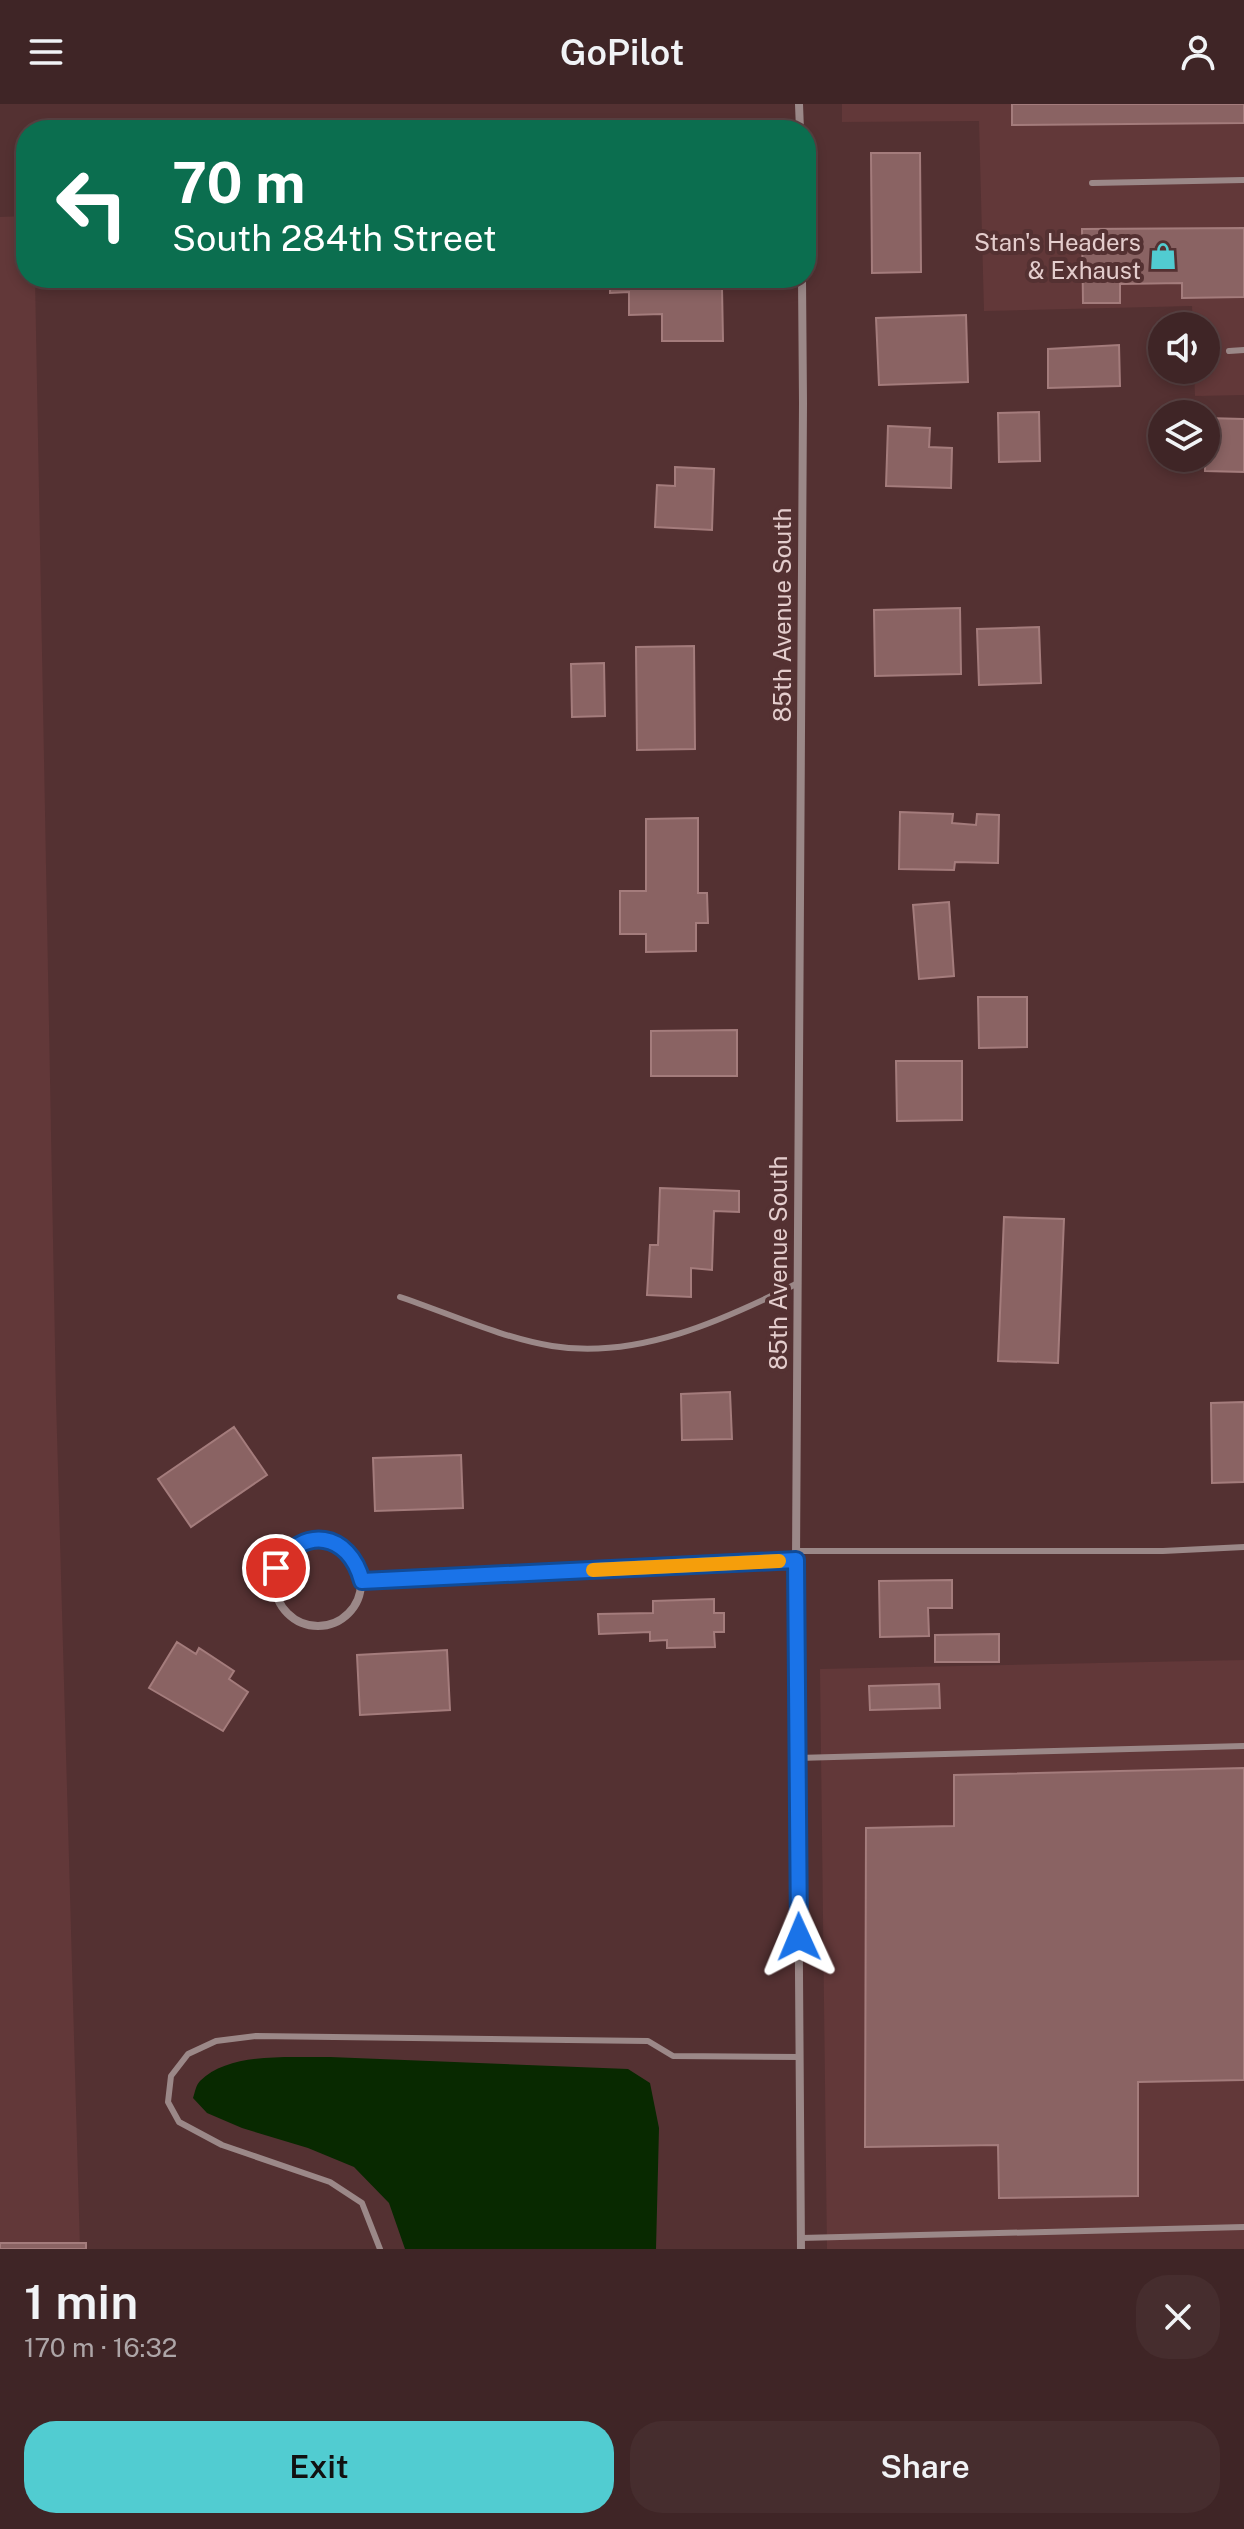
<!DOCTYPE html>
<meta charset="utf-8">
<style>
body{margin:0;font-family:"Public Sans",sans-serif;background:#462d2e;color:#f1f3f6;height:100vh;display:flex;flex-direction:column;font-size:30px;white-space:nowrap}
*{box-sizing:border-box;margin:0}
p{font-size:26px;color:#ada5a7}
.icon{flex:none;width:44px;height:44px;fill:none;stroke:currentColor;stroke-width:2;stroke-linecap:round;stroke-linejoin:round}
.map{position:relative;height:2145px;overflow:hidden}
.sheet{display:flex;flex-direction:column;background:#3f2526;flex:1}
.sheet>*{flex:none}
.banner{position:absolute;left:16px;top:16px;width:800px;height:168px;border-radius:32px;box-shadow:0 4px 12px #0003,0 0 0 2px #584243;background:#0b6e4f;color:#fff;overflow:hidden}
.buttons{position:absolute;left:1148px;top:208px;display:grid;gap:16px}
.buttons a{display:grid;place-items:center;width:72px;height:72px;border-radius:50%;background:#3f2526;box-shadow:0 4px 12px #0003,0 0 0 2px #584243;font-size:40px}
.pin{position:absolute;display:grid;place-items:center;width:68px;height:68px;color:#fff;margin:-34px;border:4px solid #fff;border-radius:50%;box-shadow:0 2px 8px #0007}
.me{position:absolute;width:88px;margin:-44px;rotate:359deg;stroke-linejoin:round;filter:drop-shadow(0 0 6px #0008)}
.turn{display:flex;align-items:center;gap:28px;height:168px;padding:0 24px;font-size:36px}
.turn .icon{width:104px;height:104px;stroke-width:2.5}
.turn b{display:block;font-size:56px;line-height:68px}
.round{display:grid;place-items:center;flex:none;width:84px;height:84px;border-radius:32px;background:#462d2e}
.headline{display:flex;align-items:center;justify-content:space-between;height:136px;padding:0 24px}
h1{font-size:48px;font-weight:600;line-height:60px}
.primary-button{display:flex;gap:16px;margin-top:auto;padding:16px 24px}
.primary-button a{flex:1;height:92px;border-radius:32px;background:#51ccd1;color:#111;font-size:32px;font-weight:600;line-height:92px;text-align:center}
.primary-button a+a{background:#462d2e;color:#f1f3f6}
header{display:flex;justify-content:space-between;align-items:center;height:104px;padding:0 24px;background:#3f2526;font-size:36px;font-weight:600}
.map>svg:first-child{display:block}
</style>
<header><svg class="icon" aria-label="menu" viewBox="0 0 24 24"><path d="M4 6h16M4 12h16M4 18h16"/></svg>GoPilot<svg class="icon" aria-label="person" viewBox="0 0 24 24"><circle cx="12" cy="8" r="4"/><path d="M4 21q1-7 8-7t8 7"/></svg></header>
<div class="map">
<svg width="1244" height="2145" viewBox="0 0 1244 2145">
<rect width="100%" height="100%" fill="#543132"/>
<path fill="#623839" d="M 842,0 L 1244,0 L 1244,291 L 1195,292 L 1194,266 L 1206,266 L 1206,222 L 1193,222 L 1192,202 L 984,207 L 979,17 L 842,18 Z
M 26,112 L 26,174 L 35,174 L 56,1295 L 80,2145 L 0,2145 L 0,113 Z
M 1244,1556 L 1244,2145 L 827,2145 L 820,1565 Z"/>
<path fill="#082900" d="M 330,1953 L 628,1965 L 650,1979 L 659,2024 L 656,2145 L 405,2145 L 389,2099 L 354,2063 L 308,2044 L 242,2024 L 207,2009 L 193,1994 C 195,1988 196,1981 200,1977 C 230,1947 292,1954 330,1953 Z"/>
<path fill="#8a6363" stroke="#a47c7c" stroke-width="2" d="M 1012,0 L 1244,0 L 1244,19 L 1012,21 Z
M 871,49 L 920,49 L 921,168 L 872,169 Z
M 1244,124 L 1244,193 L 1182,194 L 1182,179 L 1120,180 L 1120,199 L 1083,199 L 1082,125 Z
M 574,174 L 647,174 L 647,177 L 670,177 L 670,184 L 722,184 L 723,237 L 662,237 L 662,210 L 629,211 L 629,188 L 610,189 L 610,182 L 573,182 Z
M 966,211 L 968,278 L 879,281 L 876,214 Z
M 1119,241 L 1120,282 L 1048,284 L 1048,245 Z
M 1039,308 L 1040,357 L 999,358 L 998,309 Z
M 1206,314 L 1244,315 L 1244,368 L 1205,367 Z
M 888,322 L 930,324 L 929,343 L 952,344 L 951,384 L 886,382 Z
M 675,363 L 714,365 L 712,426 L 655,423 L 657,381 L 675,382 Z
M 960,504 L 961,570 L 875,572 L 874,506 Z
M 1039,523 L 1041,579 L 979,581 L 977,525 Z
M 694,542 L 695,645 L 637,646 L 636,543 Z
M 604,559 L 605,612 L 572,613 L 571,560 Z
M 900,708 L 953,710 L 952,719 L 976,721 L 977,710 L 999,711 L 998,759 L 955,758 L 954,766 L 899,765 Z
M 698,714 L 698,789 L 707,789 L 708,819 L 696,819 L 696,847 L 646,848 L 646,830 L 620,830 L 620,787 L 646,787 L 646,715 Z
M 949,798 L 954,872 L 919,875 L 913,801 Z
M 978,893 L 1027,893 L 1027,943 L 979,944 Z
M 737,926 L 737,972 L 651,972 L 651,927 Z
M 896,957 L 962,957 L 962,1016 L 897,1017 Z
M 660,1084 L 739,1087 L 739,1108 L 714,1107 L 712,1166 L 691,1164 L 691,1193 L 647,1191 L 650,1141 L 658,1141 Z
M 1004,1113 L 1064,1115 L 1058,1259 L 998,1257 Z
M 730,1288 L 732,1335 L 682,1336 L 681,1290 Z
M 1244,1298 L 1244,1378 L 1212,1379 L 1211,1299 Z
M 234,1323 L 267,1371 L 191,1423 L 158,1375 Z
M 461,1351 L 463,1404 L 375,1407 L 373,1354 Z
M 952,1476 L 952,1504 L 928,1504 L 929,1532 L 880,1533 L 879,1477 Z
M 714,1495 L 714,1509 L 724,1509 L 724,1528 L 714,1528 L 715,1543 L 667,1544 L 667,1536 L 650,1537 L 650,1528 L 599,1530 L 598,1510 L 653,1509 L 653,1497 Z
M 999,1530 L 999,1558 L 935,1558 L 935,1531 Z
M 177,1538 L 196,1550 L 199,1544 L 234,1567 L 229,1575 L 248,1588 L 223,1627 L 149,1584 Z
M 447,1546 L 450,1606 L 360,1611 L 357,1551 Z
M 939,1580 L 940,1604 L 870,1606 L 869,1582 Z
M 1244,1664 L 1244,1976 L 1138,1978 L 1138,2092 L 999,2094 L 998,2041 L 865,2043 L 866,1724 L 954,1722 L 954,1671 Z
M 0,2139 L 86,2139 L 86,2145 L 0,2145 Z"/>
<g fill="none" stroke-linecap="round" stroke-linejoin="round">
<path stroke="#9b8888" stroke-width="6" d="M 1092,79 L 1244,76
M 1229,247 L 1244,246
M 400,1193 C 448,1209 502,1234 552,1242 C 637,1256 724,1216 798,1179
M 796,1447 L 1163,1447 L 1244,1443
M 797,1654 L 1244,1642
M 801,2134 L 1244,2123
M 380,2145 L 362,2099 L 330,2078 L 222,2041 L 179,2018 L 168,1998 L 171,1972 L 188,1950 L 216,1937 L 256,1932 L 648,1937 L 673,1952 L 800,1953"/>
<path stroke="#9b8888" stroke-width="8" d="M 799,0 L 800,26
M275 1479a43 43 0 1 1 86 0a43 43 0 1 1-86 0Z
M 362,1477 L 796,1456
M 801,2145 L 796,1456 L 803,299 L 802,174"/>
</g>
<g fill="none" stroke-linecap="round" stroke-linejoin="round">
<g stroke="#114b97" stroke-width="20">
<path id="route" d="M 276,1464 C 303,1421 349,1428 362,1477 L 796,1456 L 799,1833"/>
</g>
<use href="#route" stroke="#1a73e8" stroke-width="14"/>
<path stroke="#f59e0b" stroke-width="14" d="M 593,1466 L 779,1457"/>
</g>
<defs>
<g id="shop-bare" transform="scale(2.16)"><path d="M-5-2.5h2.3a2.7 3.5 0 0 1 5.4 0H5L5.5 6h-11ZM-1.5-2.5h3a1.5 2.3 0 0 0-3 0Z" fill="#51ccd1" stroke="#543132" stroke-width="2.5" paint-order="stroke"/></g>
</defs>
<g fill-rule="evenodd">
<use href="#shop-bare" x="1163" y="152"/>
</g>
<g text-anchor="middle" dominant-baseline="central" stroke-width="8" stroke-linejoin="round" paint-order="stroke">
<g font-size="24" fill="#e4cdcd" stroke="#543132" text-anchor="end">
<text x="1141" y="138">Stan's Headers<tspan x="1141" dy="28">&amp; Exhaust</tspan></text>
</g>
<g font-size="24" fill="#e4cdcd" stroke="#543132">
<text transform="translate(782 511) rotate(-90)">85th Avenue South</text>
<text transform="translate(778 1159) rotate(-90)">85th Avenue South</text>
</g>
</g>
</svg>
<div class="buttons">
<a><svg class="icon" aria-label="sound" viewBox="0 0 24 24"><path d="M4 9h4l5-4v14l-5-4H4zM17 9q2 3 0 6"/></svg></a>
<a><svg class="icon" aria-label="layers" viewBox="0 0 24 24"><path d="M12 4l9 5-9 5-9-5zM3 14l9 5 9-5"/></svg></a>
</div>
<div class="pin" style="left:276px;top:1464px;background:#d93025"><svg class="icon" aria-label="arrive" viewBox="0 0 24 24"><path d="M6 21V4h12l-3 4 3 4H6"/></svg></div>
<svg class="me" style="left:799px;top:1833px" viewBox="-20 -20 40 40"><path d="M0-17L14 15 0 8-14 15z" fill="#1a73e8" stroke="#fff" stroke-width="4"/></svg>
<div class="banner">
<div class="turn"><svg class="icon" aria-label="left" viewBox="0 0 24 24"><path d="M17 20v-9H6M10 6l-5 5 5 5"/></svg><div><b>70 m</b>South 284th Street</div></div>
</div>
</div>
<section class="sheet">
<div class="headline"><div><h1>1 min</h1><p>170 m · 16:32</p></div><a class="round"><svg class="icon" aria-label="close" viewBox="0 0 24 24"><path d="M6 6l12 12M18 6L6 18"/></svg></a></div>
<div class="primary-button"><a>Exit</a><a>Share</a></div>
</section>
